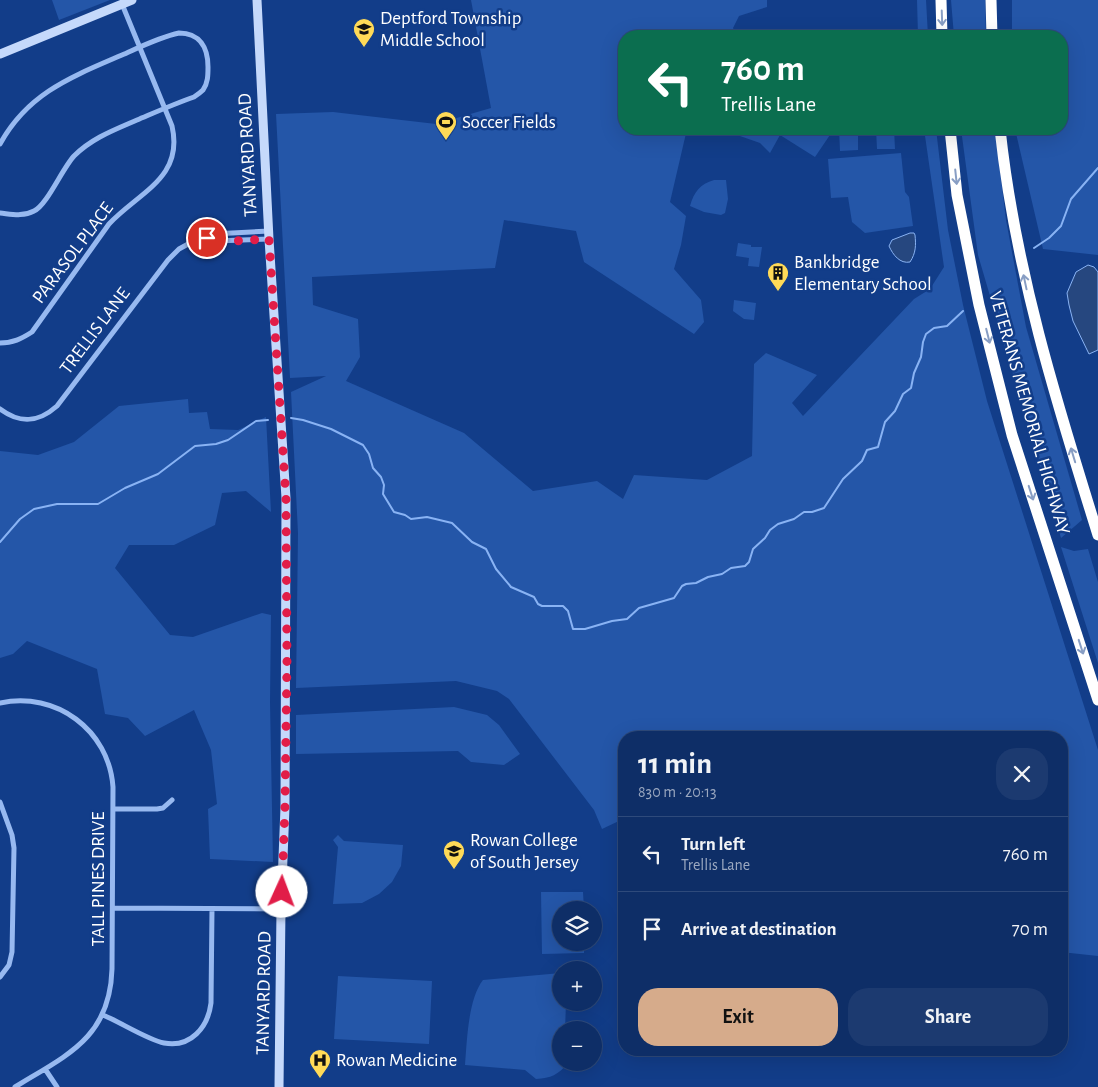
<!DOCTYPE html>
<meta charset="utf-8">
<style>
body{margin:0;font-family:"Alegreya Sans",sans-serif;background:#1c3a70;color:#f1f3f6;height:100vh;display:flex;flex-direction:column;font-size:19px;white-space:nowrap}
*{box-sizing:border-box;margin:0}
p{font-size:16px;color:#9ba8c0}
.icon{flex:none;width:28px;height:28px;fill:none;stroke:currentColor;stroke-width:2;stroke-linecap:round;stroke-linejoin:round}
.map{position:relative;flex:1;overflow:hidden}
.side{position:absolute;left:618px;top:731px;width:450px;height:325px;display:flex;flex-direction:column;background:#0e2e67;border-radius:20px;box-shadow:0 5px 20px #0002,0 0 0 1px #2e4a7b}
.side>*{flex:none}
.top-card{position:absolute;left:618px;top:30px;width:450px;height:105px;border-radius:20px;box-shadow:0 5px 20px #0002,0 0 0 1px #2e4a7b;background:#0b6e4f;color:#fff;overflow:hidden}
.controls{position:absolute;left:552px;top:901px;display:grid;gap:10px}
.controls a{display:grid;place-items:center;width:50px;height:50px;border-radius:50%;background:#0e2e67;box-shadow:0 5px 20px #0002,0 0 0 1px #2e4a7b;font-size:25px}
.pin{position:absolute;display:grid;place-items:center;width:42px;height:42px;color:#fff;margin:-21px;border:2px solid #fff;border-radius:50%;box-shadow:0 1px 5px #0007}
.me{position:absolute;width:55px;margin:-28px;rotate:2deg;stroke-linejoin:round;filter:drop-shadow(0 0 4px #0008)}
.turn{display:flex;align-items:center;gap:18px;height:105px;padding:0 20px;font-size:22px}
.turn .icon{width:65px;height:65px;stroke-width:2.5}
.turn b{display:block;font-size:35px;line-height:42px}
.round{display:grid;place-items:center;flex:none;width:52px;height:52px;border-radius:20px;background:#1c3a70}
.headline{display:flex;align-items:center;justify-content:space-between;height:85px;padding:0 20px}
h1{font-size:30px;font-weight:700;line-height:38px}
.action{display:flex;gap:10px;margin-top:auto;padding:10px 20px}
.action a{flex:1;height:58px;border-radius:20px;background:#d6ab8b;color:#111;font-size:20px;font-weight:700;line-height:58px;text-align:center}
.action a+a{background:#1c3a70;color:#f1f3f6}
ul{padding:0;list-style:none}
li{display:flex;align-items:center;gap:15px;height:75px;padding:0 20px;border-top:1px solid #2e4a7b}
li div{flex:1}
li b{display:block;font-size:19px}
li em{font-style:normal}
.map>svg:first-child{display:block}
</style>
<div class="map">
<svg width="1098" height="1087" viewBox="0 0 1098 1087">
<rect width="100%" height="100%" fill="#123d89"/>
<path fill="#2456a8" d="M 52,0 L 110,0 L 59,20 Z
M 471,0 L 767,0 L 767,7 L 739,16 L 733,28 L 737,36 L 624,36 L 624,129 L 687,129 L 670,202 L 686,216 L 681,245 L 674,269 L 701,300 L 704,322 L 694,334 L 584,262 L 576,231 L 504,220 L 495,268 L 312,277 L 313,305 L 358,319 L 360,357 L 346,381 L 464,433 L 533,491 L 597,481 L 623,499 L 634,475 L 707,480 L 752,456 L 754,364 L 766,353 L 817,375 L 792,403 L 803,416 L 914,299 L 930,289 L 944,267 L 924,129 L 936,129 L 948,230 L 963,305 L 987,401 L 1098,750 L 1098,956 L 1061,952 L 1061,738 L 624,738 L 624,813 L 621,820 L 602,829 L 594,810 L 509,699 L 497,691 L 456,681 L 296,688 L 298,533 L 291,392 L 326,376 L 290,378 L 276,114 L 333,112 L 436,124 L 491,108 Z
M 917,0 L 926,0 L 928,36 L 918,36 Z
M 951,0 L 985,0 L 986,36 L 954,36 Z
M 1012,0 L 1098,0 L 1098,255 L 1043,249 L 1015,129 L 1061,129 L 1061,36 L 1012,36 Z
M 720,129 L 834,129 L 815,157 L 780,135 L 770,153 L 760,143 Z
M 839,129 L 858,129 L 858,150 L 840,151 Z
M 876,129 L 894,129 L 895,149 L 877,149 Z
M 961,129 L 995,129 L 1006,220 L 1026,327 L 1082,520 L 1061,538 L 978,255 Z
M 901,153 L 905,192 L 909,197 L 913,226 L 865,233 L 852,222 L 848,197 L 831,198 L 828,159 Z
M 714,180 L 726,180 L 728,199 L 725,213 L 721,215 L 704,212 L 690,206 C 694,192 700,184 714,180 Z
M 738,243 L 751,245 L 751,247 L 762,247 L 759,267 L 748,266 L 749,258 L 736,256 Z
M 734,300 L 756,303 L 754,320 L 744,319 L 733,311 Z
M 188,399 L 189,413 L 207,412 L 210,429 L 238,430 L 266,417 L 271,512 L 246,491 L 222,493 L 215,525 L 174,545 L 129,545 L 115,568 L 170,635 L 193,637 L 262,613 L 271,615 L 270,702 L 273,862 L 210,859 L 208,809 L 217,804 L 211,750 L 194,710 L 145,736 L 128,718 L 105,714 L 97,669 L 27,641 L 13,654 L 0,658 L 0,451 L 38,455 L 74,442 L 119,406 Z
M 1061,547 L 1074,551 L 1088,549 L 1098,582 L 1098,663 Z
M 454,707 L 487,715 L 499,725 L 520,754 L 504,765 L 471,762 L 458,751 L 296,754 L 296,715 Z
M 338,835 L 344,841 L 403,845 L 401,866 L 392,882 L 379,894 L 362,903 L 333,904 L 338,847 L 333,840 Z
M 541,892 L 583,892 L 584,910 L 561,910 L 561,942 L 584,943 L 584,953 L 542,954 Z
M 561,973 L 561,1002 L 566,1003 L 565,1030 L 561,1030 L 561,1062 L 568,1063 C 558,1075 551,1078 536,1079 L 525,1070 L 465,1065 C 467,1041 468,999 483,980 Z
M 338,976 L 432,981 L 429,1044 L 334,1039 Z"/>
<path fill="#26477f" stroke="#89b3f4" d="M 910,233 L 914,233 L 915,235 C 916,245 916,253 910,262 C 900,264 893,255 889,246 L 892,240 Z
M 1088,265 L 1094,267 L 1098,272 L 1098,350 L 1089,354 L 1073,321 L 1069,305 L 1067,293 L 1076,272 Z"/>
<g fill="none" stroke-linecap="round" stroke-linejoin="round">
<path stroke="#89b3f4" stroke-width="2" d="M 1034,248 L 1049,238 L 1061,226 L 1071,199 L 1098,168
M 291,418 L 303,420 L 331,429 L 363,445 L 369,454 L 373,468 L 381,477 L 384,485 L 383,494 L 394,512 L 405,515 L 411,519 L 427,517 L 452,523 L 472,542 L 486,549 L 496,569 L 511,587 L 534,597 L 538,604 L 542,606 L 563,606 L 568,611 L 573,629 L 585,629 L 612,621 L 627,619 L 639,608 L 674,598 L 682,586 L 686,584 L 696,583 L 708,577 L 722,574 L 731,568 L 745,566 L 749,562 L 753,549 L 765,538 L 770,530 L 778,524 L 794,519 L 804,512 L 812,512 L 824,508 L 843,479 L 862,461 L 867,450 L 878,447 L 885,422 L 895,411 L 903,394 L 911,388 L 914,373 L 921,357 L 923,342 L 926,334 L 934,328 L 947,326 L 963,311
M 0,542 L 20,519 L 34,509 L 57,504 L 98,504 L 125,488 L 158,474 L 195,446 L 216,444 L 228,440 L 256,421 L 268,420"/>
<path stroke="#97b9f0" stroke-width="5" d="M 0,144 C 28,93 71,77 122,55 C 140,47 160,37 179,33 C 200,33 208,48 208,67 C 208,75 208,83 203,90 C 200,93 197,95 194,97 C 174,104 156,112 137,120 C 114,130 92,138 74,156 C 62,169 47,205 34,211 C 23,217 11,214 0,213
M 207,238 L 215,241 L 269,239
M 0,343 C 13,343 21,339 32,332 L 109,224 C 139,192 184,178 172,126 L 122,4
M 0,409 C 20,424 38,423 57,406 L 168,260 L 179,249 L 190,243 L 207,238 L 213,234 L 269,231
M 0,703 C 56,691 109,730 113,787 L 112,969 C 110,1038 67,1055 15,1087
M 0,802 L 12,835 L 14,848 L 12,952 L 9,965 L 0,977
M 114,809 L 157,809 L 163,808 L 172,800
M 113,908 L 281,909
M 103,1015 C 120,1022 148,1040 164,1043 C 191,1048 208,1027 211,1003 L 212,909
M 45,1069 L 57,1087"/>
<path stroke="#c5d9fb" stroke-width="9" d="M 257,0 L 269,239 L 286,498 L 285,807 L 281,909 L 279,1087
M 0,54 L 132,0"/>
<path stroke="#fff" stroke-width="11" d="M 941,0 L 942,36
M 991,0 L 992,36
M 950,129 L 957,195 L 979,305 L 1012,435 L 1098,700
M 1000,129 C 1015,269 1056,401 1098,535"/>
</g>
<defs><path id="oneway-shaft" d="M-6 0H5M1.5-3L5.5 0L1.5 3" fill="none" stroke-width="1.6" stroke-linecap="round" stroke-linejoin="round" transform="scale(1.25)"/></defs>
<g stroke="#889ec4">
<use href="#oneway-shaft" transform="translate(942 18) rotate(88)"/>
<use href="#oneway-shaft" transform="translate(956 177) rotate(84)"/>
<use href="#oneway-shaft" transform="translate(1025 282) rotate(-102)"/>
<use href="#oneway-shaft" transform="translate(988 336) rotate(76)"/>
<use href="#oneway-shaft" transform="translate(1073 455) rotate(-107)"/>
<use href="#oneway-shaft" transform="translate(1031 493) rotate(72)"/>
<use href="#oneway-shaft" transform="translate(1081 647) rotate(72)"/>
</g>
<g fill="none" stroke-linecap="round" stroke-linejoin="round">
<path stroke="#e11d48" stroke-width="9" stroke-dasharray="0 16.2" d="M 207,238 L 215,242 L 269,239 L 286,498 L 287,661 L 285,806 L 282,892"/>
</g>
<defs>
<g id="school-pin" transform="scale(1.125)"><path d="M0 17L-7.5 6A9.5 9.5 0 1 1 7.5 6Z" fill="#ffda57" stroke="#123d89"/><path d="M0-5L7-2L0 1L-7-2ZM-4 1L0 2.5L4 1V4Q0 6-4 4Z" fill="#111"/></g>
<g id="stadium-pin" transform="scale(1.125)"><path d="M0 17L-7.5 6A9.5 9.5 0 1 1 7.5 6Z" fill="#ffda57" stroke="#123d89"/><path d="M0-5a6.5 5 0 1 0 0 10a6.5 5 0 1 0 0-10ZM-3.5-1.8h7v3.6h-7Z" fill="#111"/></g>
<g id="building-pin" transform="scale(1.125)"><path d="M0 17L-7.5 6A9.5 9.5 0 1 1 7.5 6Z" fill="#ffda57" stroke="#123d89"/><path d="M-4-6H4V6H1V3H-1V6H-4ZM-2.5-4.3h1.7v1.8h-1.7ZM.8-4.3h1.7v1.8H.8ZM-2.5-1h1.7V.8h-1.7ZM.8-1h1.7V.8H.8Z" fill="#111"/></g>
<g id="university-pin" transform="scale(1.125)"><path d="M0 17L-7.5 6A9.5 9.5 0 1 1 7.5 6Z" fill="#ffda57" stroke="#123d89"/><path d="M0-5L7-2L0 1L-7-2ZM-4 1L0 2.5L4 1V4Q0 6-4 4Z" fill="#111"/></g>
<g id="hospital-pin" transform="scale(1.125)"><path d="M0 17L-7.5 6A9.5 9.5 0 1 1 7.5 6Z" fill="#ffda57" stroke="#123d89"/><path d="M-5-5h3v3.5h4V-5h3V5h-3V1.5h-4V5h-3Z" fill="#111"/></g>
</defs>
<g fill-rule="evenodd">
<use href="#school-pin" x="364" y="29"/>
<use href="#stadium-pin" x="446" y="122"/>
<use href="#building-pin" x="778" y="273"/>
<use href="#university-pin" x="454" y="851"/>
<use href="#hospital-pin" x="320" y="1060"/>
</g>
<g text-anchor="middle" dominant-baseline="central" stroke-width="5" stroke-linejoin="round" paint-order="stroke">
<g font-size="19" fill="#fff" stroke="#123d89" text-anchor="start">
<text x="380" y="18">Deptford Township<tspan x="380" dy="22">Middle School</tspan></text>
<text x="462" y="122">Soccer Fields</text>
<text x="794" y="262">Bankbridge<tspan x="794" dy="22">Elementary School</tspan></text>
<text x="470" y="840">Rowan College<tspan x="470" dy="22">of South Jersey</tspan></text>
<text x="336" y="1060">Rowan Medicine</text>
</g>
<g font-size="19" fill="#fff" stroke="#123d89">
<text transform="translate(248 155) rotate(-93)">TANYARD ROAD</text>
<text transform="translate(73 253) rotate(-53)">PARASOL PLACE</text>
<text transform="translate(95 331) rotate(-53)">TRELLIS LANE</text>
<text transform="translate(1029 413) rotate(74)">VETERANS MEMORIAL HIGHWAY</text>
<text transform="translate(98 879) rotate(-90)">TALL PINES DRIVE</text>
<text transform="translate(264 993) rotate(-89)">TANYARD ROAD</text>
</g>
</g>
</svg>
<div class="controls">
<a><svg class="icon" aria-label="layers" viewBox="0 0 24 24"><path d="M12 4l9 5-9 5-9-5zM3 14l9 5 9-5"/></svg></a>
<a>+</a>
<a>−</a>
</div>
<div class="pin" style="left:207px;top:238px;background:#d93025"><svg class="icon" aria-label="arrive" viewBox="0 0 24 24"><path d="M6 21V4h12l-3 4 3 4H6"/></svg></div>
<svg class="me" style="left:282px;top:892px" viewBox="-20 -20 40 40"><circle r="19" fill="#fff"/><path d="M0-13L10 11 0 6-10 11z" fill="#e11d48"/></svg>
<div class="top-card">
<div class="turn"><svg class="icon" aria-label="left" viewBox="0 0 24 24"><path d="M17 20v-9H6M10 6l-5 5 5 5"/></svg><div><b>760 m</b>Trellis Lane</div></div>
</div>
<section class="side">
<div class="headline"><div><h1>11 min</h1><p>830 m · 20:13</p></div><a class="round"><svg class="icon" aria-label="close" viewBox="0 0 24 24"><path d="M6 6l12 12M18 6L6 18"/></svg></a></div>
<ul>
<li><svg class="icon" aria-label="left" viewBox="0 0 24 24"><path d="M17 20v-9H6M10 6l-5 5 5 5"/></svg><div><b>Turn left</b><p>Trellis Lane</p></div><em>760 m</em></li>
<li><svg class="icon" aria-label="arrive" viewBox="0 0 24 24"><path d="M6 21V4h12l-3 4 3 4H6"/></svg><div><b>Arrive at destination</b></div><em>70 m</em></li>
</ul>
<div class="action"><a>Exit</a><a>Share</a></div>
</section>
</div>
